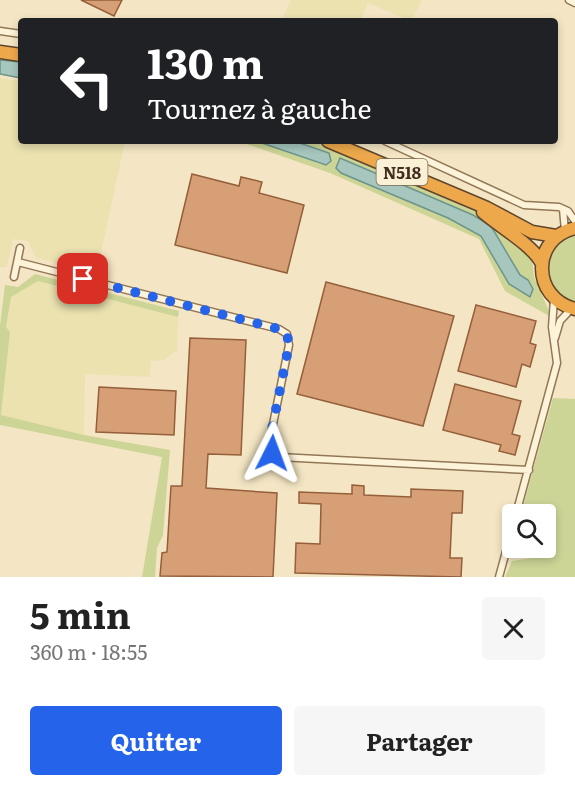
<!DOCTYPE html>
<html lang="fr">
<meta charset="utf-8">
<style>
body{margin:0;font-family:Literata,serif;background:#f6f6f6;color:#222;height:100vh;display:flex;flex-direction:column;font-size:22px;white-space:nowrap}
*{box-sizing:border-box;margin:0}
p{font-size:20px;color:#767676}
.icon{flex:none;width:33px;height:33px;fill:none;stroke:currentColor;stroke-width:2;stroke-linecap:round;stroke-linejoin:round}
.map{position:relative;height:577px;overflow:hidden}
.side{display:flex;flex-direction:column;background:#fff;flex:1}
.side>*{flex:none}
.hud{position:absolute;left:18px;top:18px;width:540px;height:126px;border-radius:6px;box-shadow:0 3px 9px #0003;background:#202124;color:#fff;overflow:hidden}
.tools{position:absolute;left:502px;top:504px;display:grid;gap:12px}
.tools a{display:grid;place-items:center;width:54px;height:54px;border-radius:6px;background:#fff;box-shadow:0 3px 9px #0003;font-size:30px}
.pin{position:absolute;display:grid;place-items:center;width:51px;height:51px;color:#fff;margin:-26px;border-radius:12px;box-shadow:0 3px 9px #0006}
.me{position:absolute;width:66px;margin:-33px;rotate:3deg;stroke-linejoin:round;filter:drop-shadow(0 0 4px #0008)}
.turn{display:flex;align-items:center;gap:21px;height:126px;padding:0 30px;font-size:27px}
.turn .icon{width:78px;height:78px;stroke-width:2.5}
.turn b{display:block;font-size:42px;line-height:51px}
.round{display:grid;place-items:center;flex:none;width:63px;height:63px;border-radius:6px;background:#f6f6f6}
.head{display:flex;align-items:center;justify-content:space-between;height:102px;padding:0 30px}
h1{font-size:36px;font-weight:700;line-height:45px}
.button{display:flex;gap:12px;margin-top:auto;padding:12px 30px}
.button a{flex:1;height:69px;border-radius:6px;background:#2563eb;color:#fff;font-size:24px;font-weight:700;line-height:69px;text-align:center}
.button a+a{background:#f6f6f6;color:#222}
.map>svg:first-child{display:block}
</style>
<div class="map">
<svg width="575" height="577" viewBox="0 0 575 577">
<rect width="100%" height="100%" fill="#f4e6c4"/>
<path fill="#ebe2b0" d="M 291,0 L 422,0 L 411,21 L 368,3 L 360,21 L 281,21 Z
M 0,78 L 21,81 L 21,141 L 125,141 L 97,272 L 36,258 L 28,241 L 13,239 L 7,267 L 0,267 Z
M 38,281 L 178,317 L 177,350 L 164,360 L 151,361 L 150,377 L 85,374 L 84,435 L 1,415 L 10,332 L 6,327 L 11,297 Z"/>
<path fill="#ccd496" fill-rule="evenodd" d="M 238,141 L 256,141 L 325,165 L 329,164 L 322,151 L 294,141 L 315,141 L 386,169 L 473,208 L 532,259 L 534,277 L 549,311 L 552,312 L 551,317 L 505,291 L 479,239 L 330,173 ZM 341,173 L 491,226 L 520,275 L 528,280 L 533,289 L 530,297 L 509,284 L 481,236 L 448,218 Z
M 575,233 L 575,302 C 536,291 542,248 575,233 Z
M 35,274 L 179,311 L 178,317 L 38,281 L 11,297 L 6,327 L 10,332 L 1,415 L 84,435 L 170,450 L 163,535 L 157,548 L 155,577 L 142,577 L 162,457 L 0,425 L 0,326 L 5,285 L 18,287 Z
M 553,398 L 575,399 L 575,577 L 505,577 L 512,561 L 531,558 L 531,550 L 522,548 L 546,548 L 546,514 L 521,514 Z"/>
<path fill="#a6c6be" stroke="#6c968c" stroke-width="1.5" d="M 0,60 L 21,62 L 21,78 L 0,74 Z
M 256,141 L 294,141 L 329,153 L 331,161 L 326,165 Z
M 340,158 L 473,215 L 491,226 L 520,275 L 528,280 L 533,289 L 530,297 L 509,284 L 481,236 L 448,218 L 341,173 L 336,168 Z"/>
<path fill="#d79f75" stroke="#945f3a" stroke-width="1.5" d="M 81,0 L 122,0 L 114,16 Z
M 192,174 L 239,186 L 241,177 L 262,182 L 259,193 L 304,205 L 287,273 L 175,245 Z
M 326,282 L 454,316 L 423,426 L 297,394 Z
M 476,305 L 536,321 L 530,343 L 536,345 L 530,367 L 522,364 L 516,387 L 458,371 Z
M 190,338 L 246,340 L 241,455 L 208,454 L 206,488 L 277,493 L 273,577 L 160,576 L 162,553 L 167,552 L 171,486 L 182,486 Z
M 455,384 L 521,401 L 512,434 L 520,436 L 515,455 L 499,451 L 501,445 L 443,430 Z
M 99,387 L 176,391 L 174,435 L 96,432 Z
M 352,485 L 364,486 L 364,495 L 411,497 L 411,489 L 463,491 L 462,513 L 452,513 L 450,558 L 462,558 L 461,577 L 295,573 L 296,543 L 320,544 L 321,504 L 299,503 L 299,492 L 352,494 Z"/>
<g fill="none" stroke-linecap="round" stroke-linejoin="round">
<g stroke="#927757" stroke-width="9">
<path id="street" d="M 569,0 L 575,3
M 0,31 L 21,34
M 385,141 L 524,205 L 559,207 L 568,211 L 575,221
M 563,209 L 565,231
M 18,262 L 279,329 L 287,334 L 289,345 L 269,444 L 272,453 L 279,457 L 529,470
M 14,277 L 20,248
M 555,338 L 560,321 L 572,308
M 516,514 L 557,363 L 552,327 L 554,299
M 499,577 L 513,526"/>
</g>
<g stroke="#5f452c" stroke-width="15">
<path id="highway" d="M 0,52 L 21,55
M 328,141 L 487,208 L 532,232 L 556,236
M 483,212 C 499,226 532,245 541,262
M 575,228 C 531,238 531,298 575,309"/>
</g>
<use href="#street" stroke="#fdf3d9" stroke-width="6"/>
<use href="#highway" stroke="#eda84b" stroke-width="12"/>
</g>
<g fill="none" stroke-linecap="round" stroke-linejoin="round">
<path stroke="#2563eb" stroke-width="10" stroke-dasharray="0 18" d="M 83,279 L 279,329 L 287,334 L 289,345 L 269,444 L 272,453"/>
</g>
<g text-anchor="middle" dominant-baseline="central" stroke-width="5" stroke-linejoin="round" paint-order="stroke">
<rect fill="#faf0d5" stroke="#786954" stroke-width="1.5" x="376.5" y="159" width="51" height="26" rx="4.5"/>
<g font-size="16" font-weight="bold" fill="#402f1d">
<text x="402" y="172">N518</text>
</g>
</g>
</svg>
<div class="tools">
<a><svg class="icon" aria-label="search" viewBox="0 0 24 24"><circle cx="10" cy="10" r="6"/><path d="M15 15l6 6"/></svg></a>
</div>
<div class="pin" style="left:83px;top:279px;background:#d93025"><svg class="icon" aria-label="arrive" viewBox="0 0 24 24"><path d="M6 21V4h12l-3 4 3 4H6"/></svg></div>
<svg class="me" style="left:272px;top:453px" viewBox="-20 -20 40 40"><path d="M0-17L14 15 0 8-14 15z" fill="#2563eb" stroke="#fff" stroke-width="4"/></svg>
<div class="hud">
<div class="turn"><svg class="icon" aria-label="left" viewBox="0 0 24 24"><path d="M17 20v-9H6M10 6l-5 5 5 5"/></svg><div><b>130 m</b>Tournez à gauche</div></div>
</div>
</div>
<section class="side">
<div class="head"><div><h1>5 min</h1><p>360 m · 18:55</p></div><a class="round"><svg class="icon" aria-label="close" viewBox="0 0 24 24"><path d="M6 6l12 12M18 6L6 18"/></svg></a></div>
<div class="button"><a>Quitter</a><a>Partager</a></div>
</section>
